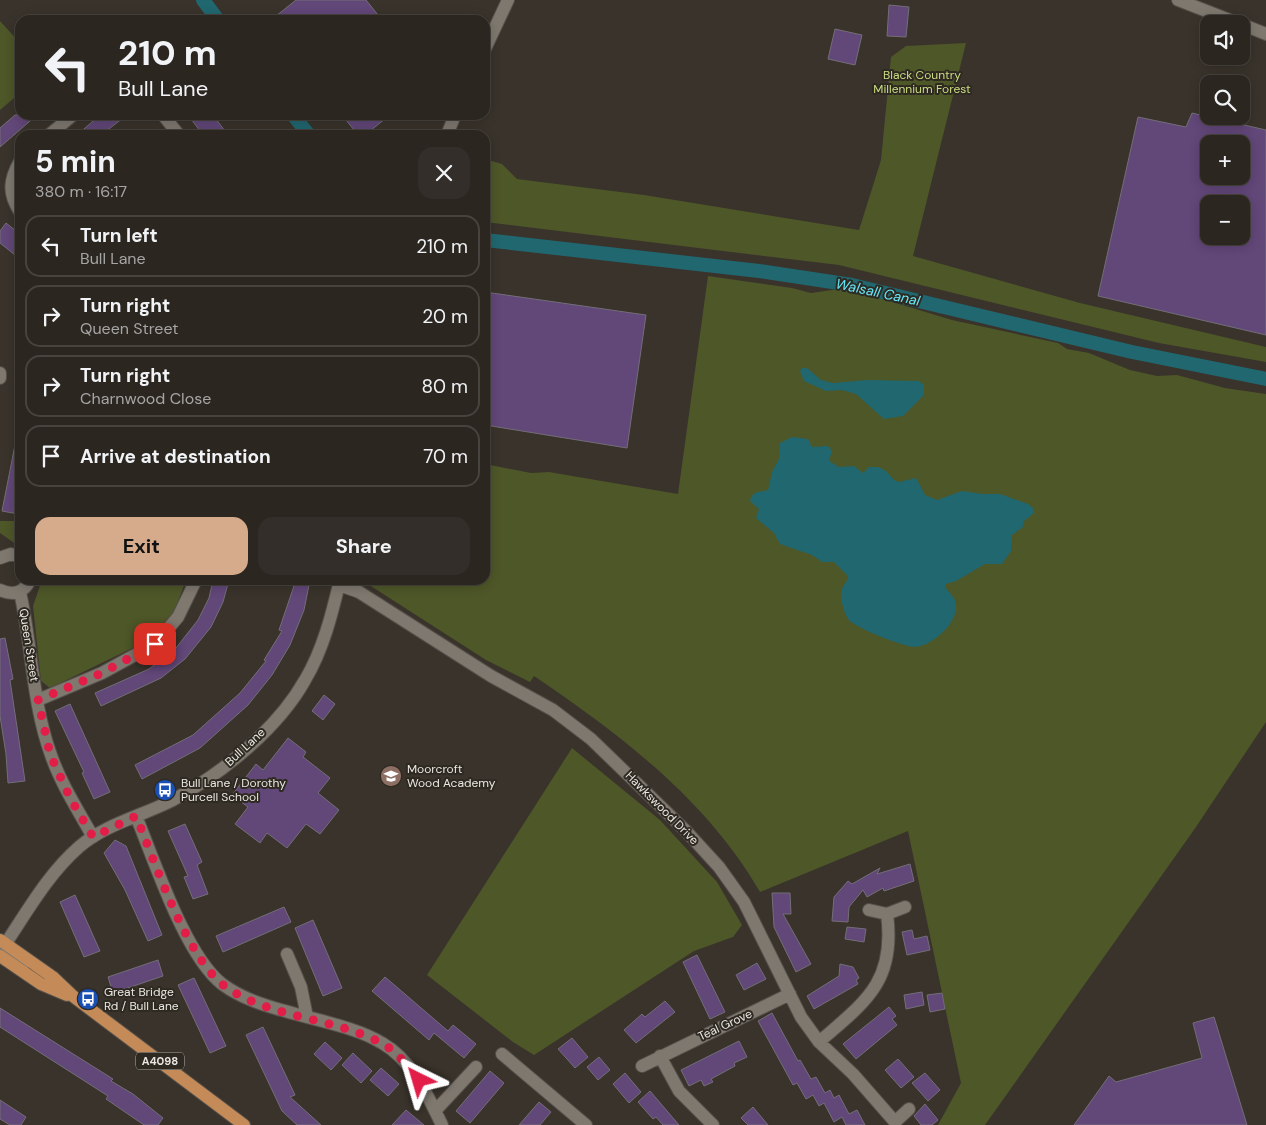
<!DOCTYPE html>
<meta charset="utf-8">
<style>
body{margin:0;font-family:"DM Sans",sans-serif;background:#332e29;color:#f1f3f6;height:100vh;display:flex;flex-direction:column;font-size:19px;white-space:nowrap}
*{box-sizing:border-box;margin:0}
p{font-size:16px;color:#a6a5a5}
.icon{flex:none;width:28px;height:28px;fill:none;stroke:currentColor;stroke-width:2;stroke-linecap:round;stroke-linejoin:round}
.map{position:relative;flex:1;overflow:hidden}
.details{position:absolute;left:15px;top:130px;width:475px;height:455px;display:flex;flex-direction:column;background:#2b2620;border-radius:15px;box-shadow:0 2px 12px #0003,0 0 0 1px #47433e}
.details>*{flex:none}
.banner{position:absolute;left:15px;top:15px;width:475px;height:105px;border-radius:15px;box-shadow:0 2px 12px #0003,0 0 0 1px #47433e;background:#2b2620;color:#f1f3f6;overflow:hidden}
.buttons{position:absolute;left:1200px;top:15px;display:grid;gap:10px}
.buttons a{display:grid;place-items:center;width:50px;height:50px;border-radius:10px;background:#2b2620;box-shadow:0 2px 12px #0003,0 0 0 1px #47433e;font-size:25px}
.pin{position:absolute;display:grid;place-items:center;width:42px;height:42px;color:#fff;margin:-21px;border-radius:10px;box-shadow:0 2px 8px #0006}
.me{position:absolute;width:55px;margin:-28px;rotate:320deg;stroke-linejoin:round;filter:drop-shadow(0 0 4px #0008)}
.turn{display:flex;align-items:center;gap:18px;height:105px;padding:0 20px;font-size:22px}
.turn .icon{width:65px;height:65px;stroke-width:2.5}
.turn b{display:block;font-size:35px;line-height:42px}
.round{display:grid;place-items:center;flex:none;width:52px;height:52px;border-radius:15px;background:#332e29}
.summary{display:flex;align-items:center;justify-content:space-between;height:85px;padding:0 20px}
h1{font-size:30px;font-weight:700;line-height:38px}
.action{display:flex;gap:10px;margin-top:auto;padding:10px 20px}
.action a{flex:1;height:58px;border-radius:15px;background:#d6ab8b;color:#111;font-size:20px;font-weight:700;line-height:58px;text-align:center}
.action a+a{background:#332e29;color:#f1f3f6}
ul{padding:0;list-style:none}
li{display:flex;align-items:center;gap:15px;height:62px;margin:0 10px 8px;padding:0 10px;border:2px solid #47433e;border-radius:15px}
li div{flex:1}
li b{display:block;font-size:19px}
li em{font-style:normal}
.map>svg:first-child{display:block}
</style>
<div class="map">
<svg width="1266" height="1125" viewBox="0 0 1266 1125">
<rect width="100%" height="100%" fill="#39332b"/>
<path fill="#4e5728" d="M 0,21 L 20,43 L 20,93 L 0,110 Z
M 966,43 L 913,256 L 1080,303 L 1266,347 L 1266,362 L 1159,343 L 839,265 L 485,222 L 485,159 L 502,164 L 517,179 L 644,195 L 859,230 L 881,160 L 891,57 L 906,46 Z
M 708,276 L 792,288 L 811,293 L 846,288 L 952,320 L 1058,343 L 1067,349 L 1089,353 L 1130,370 L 1157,376 L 1177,375 L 1225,388 L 1266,394 L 1266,722 L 1196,827 L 985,1125 L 938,1125 L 961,1083 L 908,831 L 760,892 C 707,800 621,735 534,676 L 530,682 L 486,660 L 363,581 L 485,580 L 485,464 L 531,473 L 549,472 L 678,494 Z
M 0,521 L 20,521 L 20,547 L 0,533 Z
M 42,580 L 186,580 L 174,612 L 147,641 L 50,688 L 41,681 L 33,606 Z
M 572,748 L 660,820 L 717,882 L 742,925 L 733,937 L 694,951 L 534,1055 L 513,1042 L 427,975 Z"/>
<path fill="#216770" d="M 802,368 L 807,368 L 821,380 L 833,383 L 867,380 L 919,381 L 924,385 L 924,395 L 903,416 L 884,419 L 856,394 L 842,390 L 826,391 L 804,381 L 800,371 Z
M 792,437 L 808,439 L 812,447 L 828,446 L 832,451 L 829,461 L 839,467 L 854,466 L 863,473 L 869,467 L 879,467 L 886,471 L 894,480 L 899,482 L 916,478 L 925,495 L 937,500 L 962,491 L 982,494 L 1000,494 L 1028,504 L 1033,508 L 1034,513 L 1023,522 L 1023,527 L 1012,535 L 1011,551 L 1002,564 L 985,564 L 956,581 L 946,584 L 945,587 C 949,593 956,597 956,606 C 957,624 932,646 915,647 C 904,647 853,627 848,619 C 844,612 839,597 842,589 C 844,584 848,581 848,576 L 834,562 L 822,562 L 812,555 L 780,544 L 774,533 L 756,518 L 759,509 L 750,501 C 752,491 760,492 768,490 L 772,472 L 779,459 L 780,443 Z"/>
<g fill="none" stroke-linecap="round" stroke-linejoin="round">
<path stroke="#216770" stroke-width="14" d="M 203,0 L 218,20
M 293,115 L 309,135
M 485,240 L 759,271 L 852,285 L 1132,352 L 1266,379"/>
</g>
<path fill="#624779" stroke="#736e78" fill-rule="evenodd" d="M 296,0 L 366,0 L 382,20 L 271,20 Z
M 889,5 L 909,7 L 906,37 L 887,36 Z
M 835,29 L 862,35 L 855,65 L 828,59 Z
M 1192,113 L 1266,130 L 1266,335 L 1098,296 L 1138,117 L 1186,127 ZM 1209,144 L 1241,144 L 1241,176 L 1209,176 ZM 1209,204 L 1241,204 L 1241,236 L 1209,236 Z
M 15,115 L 37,115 L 0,147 L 0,128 Z
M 100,115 L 127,115 L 101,135 L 77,135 Z
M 188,115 L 213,115 L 228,135 L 203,135 Z
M 342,115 L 390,115 L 365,135 L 358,135 Z
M 6,223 L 20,234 L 20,259 L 0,243 L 0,231 Z
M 485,292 L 646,315 L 627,448 L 485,425 Z
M 15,445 L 20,445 L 18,514 L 2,511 Z
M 213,580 L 229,580 L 223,602 L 211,627 L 185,659 L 161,678 L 101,706 L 95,693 L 149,669 L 176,648 L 198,620 L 209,598 Z
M 296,580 L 310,580 L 304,610 L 290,645 L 272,675 L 248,705 L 200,748 L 142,779 L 135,765 L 193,735 L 240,693 L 266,661 L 264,660 L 282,631 L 279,630 Z
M 5,638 L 13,679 L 10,680 L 25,781 L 8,783 L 6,754 L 0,716 L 0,639 Z
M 324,695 L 335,704 L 323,720 L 312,711 Z
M 70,704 L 110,792 L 94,799 L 82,773 L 84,772 L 55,711 Z
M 288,738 L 306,752 L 303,757 L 330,778 L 318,793 L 339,810 L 320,834 L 306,824 L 287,848 L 267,833 L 260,843 L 235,824 L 248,807 L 232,795 L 256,764 L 263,770 Z
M 185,824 L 202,862 L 197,865 L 208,894 L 193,899 L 184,877 L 188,876 L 168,831 Z
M 115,840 L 126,846 L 162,935 L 148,941 L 125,890 L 104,853 Z
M 910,864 L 914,881 L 884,891 L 883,888 L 867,897 L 863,890 L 849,907 L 848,922 L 832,921 L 834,897 L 848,881 L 852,884 L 880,868 L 877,874 Z
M 772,893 L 790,893 L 791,914 L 783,914 L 811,964 L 796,972 L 774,927 Z
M 75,895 L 100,951 L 84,957 L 60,902 Z
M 284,907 L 291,922 L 223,952 L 216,936 Z
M 313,920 L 342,988 L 323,996 L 295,928 Z
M 847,927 L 866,929 L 864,942 L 845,939 Z
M 912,930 L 914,939 L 927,936 L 930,950 L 907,955 L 902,932 Z
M 697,955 L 725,1012 L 710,1019 L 683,962 Z
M 158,960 L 163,976 L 113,993 L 108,977 Z
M 757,963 L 766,979 L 744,990 L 736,975 Z
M 840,964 L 853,967 L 859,978 L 856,980 L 858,984 L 814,1009 L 807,996 L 839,976 Z
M 385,977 L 448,1031 L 453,1025 L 476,1044 L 464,1058 L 434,1033 L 429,1040 L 372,991 Z
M 194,978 L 226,1046 L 210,1053 L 178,985 Z
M 922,992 L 924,1005 L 906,1009 L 904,995 Z
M 942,993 L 945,1009 L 930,1012 L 927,995 Z
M 665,1001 L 675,1012 L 636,1043 L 624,1030 L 642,1014 L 645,1017 Z
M 889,1007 L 896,1016 L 892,1019 L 897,1025 L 856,1059 L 843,1044 Z
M 0,1008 L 113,1079 L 111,1081 L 133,1094 L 163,1118 L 158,1125 L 144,1125 L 106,1099 L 108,1096 L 0,1027 Z
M 772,1013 L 798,1061 L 800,1060 L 811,1079 L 816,1077 L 825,1093 L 830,1090 L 834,1098 L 839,1095 L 849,1114 L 857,1110 L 865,1125 L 846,1125 L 842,1117 L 834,1122 L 824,1103 L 819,1106 L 813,1095 L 806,1099 L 797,1083 L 793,1085 L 758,1021 Z
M 1214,1017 L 1247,1125 L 1074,1125 L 1109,1076 L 1116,1082 L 1202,1058 L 1193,1023 Z
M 263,1027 L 295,1095 L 290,1097 L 321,1125 L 297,1125 L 282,1111 L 246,1035 Z
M 572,1038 L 588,1057 L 575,1068 L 558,1049 Z
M 739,1041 L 747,1057 L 734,1063 L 735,1066 L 711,1079 L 713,1082 L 704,1086 L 701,1080 L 689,1086 L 681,1070 Z
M 325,1042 L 342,1058 L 331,1070 L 314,1054 Z
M 353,1053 L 372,1071 L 361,1083 L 342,1065 Z
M 599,1057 L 610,1070 L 598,1080 L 587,1067 Z
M 898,1059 L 914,1077 L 901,1088 L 885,1070 Z
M 381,1068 L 399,1084 L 388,1096 L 370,1080 Z
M 490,1071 L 504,1083 L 470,1123 L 456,1111 Z
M 625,1073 L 641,1092 L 629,1103 L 613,1084 Z
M 925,1073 L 940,1090 L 928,1101 L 912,1083 Z
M 650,1091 L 679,1125 L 663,1125 L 656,1117 L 653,1119 L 638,1102 Z
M 0,1100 L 26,1117 L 21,1125 L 10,1125 L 0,1119 Z
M 539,1102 L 551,1112 L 540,1125 L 519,1125 Z
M 925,1104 L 938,1120 L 932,1125 L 921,1125 L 914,1116 Z
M 753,1107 L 768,1125 L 748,1125 L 741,1118 Z
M 406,1110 L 424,1125 L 392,1125 Z"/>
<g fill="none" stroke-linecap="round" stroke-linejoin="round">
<g stroke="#554f4a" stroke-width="14">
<path id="street" d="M 1178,0 L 1240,24
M 1241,24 L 1266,34
M 485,49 L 508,0
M 163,115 L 179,135
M 49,135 L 73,115
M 447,135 L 455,115
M 20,161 C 9,180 8,194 20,212
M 0,373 L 0,378
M 0,558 L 11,554 L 20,556
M 339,585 L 359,592 L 491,676 L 553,710 L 591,739 L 686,831 L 719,867 L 744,902 L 801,1017 L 819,1042 L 853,1074 L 895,1122 L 909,1109
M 0,590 C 13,596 24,593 30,580
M 20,592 C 32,645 32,703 51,755 C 61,784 78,810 93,837
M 38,700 L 102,673 L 155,644 L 178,617 L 196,580
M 136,816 C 155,862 185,955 222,984 C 241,998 263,1005 285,1011 C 315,1020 356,1027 382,1043 C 412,1060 428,1096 442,1125
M 869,910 L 887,914
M 287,954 L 301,987 L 307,1017
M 23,971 L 20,962 L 4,950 L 6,943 C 28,910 49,873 79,847 C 104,825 141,816 171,801 C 220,775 277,730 305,680 C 323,650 332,614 340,580
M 819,1042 C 865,1002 896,982 887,914 L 905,907
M 502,1054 L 586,1125
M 660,1056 L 679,1091 L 713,1125
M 642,1066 L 790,994
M 435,1111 L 476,1067"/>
</g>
<g stroke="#554f4a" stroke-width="14">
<path id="primary" d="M 0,940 L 54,978 L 74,997 L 244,1125
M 0,956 L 41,984 L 67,995"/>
</g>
<use href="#street" stroke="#7e786f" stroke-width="12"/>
<use href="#primary" stroke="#c48b58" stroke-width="12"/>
</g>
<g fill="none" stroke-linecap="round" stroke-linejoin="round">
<path stroke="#e11d48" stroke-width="9" stroke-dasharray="0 16.2" d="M 155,644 L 102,673 L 38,700 L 50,754 L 70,798 L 93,837 L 136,816 C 155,862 185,953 222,984 C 265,1018 333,1017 381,1043 C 396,1050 408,1067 419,1080"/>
</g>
<defs>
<g id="school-disc" transform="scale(1.125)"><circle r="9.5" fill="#8d6e63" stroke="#2e2921"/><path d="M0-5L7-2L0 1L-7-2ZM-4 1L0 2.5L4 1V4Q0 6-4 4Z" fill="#fff"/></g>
<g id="bus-disc" transform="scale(1.125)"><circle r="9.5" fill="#1a4fb4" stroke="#2e2921"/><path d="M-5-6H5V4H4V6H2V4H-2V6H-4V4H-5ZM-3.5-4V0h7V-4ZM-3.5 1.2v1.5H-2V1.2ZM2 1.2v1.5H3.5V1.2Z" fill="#fff"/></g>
</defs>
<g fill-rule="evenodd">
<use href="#school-disc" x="391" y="776"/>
<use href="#bus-disc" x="165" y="790"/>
<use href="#bus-disc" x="88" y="999"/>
</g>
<g text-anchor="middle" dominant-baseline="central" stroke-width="4" stroke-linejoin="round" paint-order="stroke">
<rect fill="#2e2921" stroke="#b2aea8" stroke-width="1" x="136" y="1052.5" width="48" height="17" rx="4"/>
<g font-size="11" font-weight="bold" fill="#eae7e2">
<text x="160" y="1061">A4098</text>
</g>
<g font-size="12" fill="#cbdd83" stroke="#2e2921">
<text x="922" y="75">Black Country<tspan x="922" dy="14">Millennium Forest</tspan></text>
</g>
<g font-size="12" fill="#eae7e2" stroke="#2e2921">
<text transform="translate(29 645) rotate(81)">Queen Street</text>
<text transform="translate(245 747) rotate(-43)">Bull Lane</text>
<text transform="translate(662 808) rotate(45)">Hawkswood Drive</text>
<text transform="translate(725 1025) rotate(-25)">Teal Grove</text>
</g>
<g font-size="12" fill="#eae7e2" stroke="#2e2921" text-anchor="start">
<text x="407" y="769">Moorcroft<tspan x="407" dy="14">Wood Academy</tspan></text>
<text x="181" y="783">Bull Lane / Dorothy<tspan x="181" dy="14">Purcell School</tspan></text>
<text x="104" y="992">Great Bridge<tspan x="104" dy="14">Rd / Bull Lane</tspan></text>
</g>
<g font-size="14" font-style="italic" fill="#64e7f8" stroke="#2e2921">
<text transform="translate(878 292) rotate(12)">Walsall Canal</text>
</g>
</g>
</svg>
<div class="buttons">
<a><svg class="icon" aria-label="sound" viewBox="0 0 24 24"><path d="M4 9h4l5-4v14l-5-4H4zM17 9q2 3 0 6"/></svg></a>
<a><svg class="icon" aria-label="search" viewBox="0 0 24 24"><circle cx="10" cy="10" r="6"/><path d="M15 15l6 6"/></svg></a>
<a>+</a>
<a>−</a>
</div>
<div class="pin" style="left:155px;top:644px;background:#d93025"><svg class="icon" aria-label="arrive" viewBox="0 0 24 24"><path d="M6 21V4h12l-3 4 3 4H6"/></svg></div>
<svg class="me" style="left:419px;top:1080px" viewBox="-20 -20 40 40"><path d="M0-17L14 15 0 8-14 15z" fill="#e11d48" stroke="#fff" stroke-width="4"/></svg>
<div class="banner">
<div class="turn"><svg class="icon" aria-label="left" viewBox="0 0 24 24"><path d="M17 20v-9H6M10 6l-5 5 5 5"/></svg><div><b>210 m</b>Bull Lane</div></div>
</div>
<section class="details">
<div class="summary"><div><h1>5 min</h1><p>380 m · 16:17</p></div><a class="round"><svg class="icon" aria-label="close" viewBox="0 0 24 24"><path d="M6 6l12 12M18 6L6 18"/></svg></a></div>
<ul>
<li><svg class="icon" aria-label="left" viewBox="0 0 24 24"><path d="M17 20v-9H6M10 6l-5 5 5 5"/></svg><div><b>Turn left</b><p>Bull Lane</p></div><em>210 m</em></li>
<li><svg class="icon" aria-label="right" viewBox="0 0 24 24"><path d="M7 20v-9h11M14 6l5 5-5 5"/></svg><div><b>Turn right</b><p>Queen Street</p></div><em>20 m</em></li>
<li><svg class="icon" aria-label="right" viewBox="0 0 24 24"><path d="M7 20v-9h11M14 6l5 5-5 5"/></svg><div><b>Turn right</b><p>Charnwood Close</p></div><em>80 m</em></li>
<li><svg class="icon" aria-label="arrive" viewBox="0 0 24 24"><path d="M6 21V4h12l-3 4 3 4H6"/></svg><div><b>Arrive at destination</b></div><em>70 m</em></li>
</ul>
<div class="action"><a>Exit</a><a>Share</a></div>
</section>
</div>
